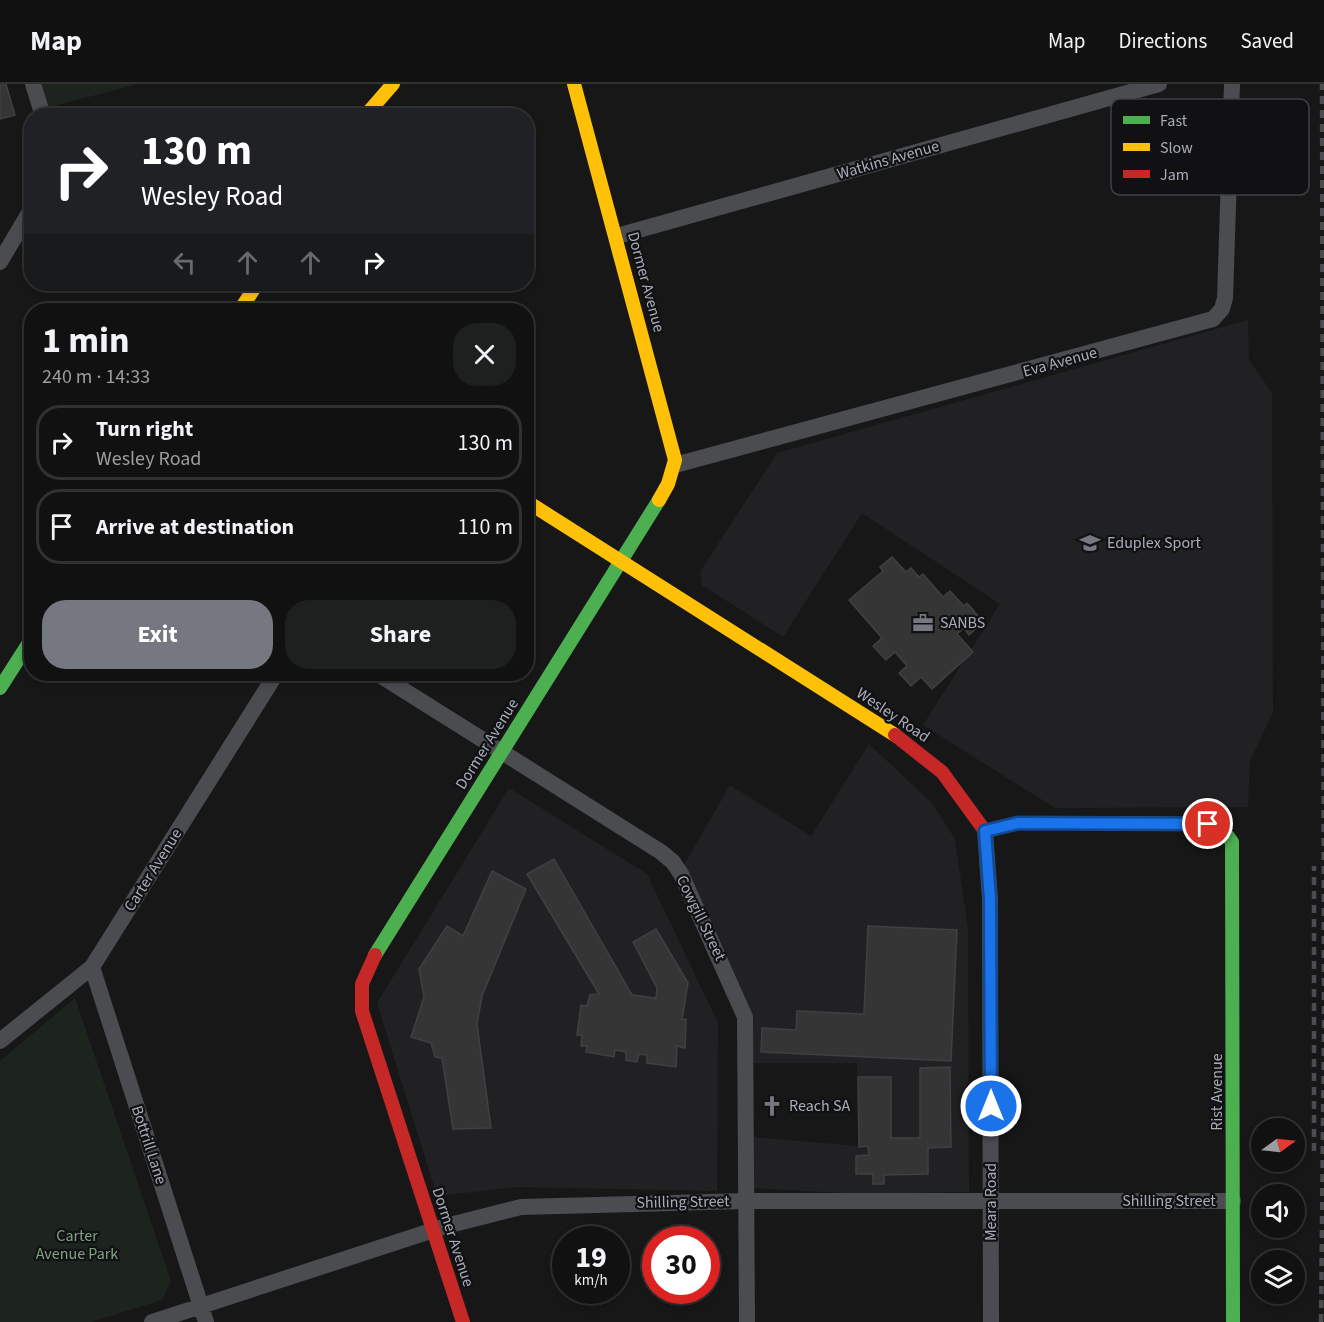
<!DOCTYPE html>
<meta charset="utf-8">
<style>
body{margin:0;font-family:"Source Sans 3",sans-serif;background:#1e1f1f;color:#f1f3f6;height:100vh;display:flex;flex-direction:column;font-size:22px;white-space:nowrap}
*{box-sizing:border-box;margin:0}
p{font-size:20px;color:#9c9d9f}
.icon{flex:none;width:33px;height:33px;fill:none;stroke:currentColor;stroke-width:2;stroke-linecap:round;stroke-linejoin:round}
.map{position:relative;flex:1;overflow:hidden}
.panel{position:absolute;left:24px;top:219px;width:510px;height:378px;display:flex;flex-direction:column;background:#111;border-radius:24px;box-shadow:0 3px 9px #0003,0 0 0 2px #303131}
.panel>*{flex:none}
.top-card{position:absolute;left:24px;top:24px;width:510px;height:183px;border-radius:24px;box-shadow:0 3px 9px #0003,0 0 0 2px #303131;background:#202124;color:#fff;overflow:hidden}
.needle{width:39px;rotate:75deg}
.fabs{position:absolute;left:1251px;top:1034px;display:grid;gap:12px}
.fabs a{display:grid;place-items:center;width:54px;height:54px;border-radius:50%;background:#111;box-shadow:0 3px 9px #0003,0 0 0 2px #303131;font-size:30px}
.speed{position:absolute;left:552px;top:1142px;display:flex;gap:12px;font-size:30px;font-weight:700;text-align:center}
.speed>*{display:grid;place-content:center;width:78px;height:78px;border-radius:50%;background:#111;box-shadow:0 3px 9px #0003,0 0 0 2px #303131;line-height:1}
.speed small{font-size:15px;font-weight:400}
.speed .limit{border:9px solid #d22;background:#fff;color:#111}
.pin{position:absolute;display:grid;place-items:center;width:51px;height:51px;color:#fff;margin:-26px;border:3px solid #fff;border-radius:50%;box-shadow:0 2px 6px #0007}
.me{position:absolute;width:66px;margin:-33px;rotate:0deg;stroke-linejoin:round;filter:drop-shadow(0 0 4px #0008)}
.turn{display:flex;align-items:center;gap:21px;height:126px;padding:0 18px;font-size:27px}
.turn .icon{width:78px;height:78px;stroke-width:2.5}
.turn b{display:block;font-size:42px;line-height:51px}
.lanes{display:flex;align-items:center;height:57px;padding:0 18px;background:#0003;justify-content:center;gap:30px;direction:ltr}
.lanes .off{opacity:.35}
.round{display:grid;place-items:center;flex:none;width:63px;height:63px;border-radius:24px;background:#1e1f1f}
.headline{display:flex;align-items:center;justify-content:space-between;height:102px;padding:0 18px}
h1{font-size:36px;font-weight:700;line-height:45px}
.cta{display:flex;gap:12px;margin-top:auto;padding:12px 18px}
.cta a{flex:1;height:69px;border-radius:24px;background:#757880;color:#fff;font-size:24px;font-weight:700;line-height:69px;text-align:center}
.cta a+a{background:#1e1f1f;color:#f1f3f6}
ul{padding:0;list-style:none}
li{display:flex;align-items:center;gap:18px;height:75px;margin:0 12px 9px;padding:0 6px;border:3px solid #303131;border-radius:24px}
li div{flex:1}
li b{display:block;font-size:22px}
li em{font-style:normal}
header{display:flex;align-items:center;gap:36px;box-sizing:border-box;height:84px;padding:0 30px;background:#111;border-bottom:2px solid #303131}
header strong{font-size:28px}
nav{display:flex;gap:33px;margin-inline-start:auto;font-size:21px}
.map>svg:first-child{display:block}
</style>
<header>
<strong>Map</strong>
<nav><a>Map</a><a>Directions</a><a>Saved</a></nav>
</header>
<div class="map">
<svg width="1324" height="1238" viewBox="0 0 1324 1238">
<rect width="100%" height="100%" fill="#171717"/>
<path fill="#212123" d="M 1248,236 L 1249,276 L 1272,309 L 1273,628 L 1250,677 L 1248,723 L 1055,724 L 923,641 L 1000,520 L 862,429 L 783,553 L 702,501 L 700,488 L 777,369 Z
M 869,660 L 932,719 L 955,755 L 968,845 L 969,1108 L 860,1110 L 754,1104 L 754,1053 L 858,1062 L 857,979 L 753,979 L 684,781 L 730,701 L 811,752 Z
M 509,704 L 647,790 L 718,939 L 717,1107 L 517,1103 L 437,1112 L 377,919 Z"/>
<path fill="#1d241e" d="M 33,0 L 138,0 L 39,26 Z
M 75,914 L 171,1197 L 162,1216 L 91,1238 L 0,1238 L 0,977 Z"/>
<path fill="#353536" stroke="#3f4043" stroke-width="1.5" d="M 0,0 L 6,0 L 15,31 L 0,35 Z
M 892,473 L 906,488 L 911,484 L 919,493 L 923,490 L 943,513 L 950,507 L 964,522 L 967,519 L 979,533 L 975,537 L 979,542 L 969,551 L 964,544 L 957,550 L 973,568 L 932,605 L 921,593 L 911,602 L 899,589 L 907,582 L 895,568 L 886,576 L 873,562 L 882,554 L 849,516 L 883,487 L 880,483 Z
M 554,775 L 632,911 L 656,914 L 657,904 L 633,858 L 656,845 L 688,899 L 682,936 L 686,935 L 685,964 L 677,962 L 676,983 L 647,979 L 647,971 L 639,970 L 637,978 L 626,976 L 626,968 L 615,966 L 614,973 L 586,968 L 587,962 L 581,962 L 582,951 L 577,951 L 581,921 L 587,922 L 590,911 L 599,910 L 527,790 Z
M 492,787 L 526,805 L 482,912 L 477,940 L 491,1044 L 453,1045 L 442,974 L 435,973 L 431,959 L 411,953 L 424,913 L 419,885 L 447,842 L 463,852 Z
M 868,842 L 957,846 L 951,977 L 761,968 L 762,944 L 796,946 L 797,927 L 864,930 Z
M 950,983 L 951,1063 L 928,1064 L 928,1090 L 884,1091 L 884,1100 L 873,1100 L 873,1090 L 856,1090 L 856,1072 L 869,1071 L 868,1062 L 859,1063 L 858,993 L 891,993 L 891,1054 L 920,1054 L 920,984 Z"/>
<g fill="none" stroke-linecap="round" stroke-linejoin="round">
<path stroke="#4b4c50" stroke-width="16" d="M 33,0 L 43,32
M 617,152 L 1159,0
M 0,178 L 32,124
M 675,381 L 1213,235 L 1222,225 L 1225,214 L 1232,0
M 378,590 L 661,768 L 673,778 L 681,790 L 745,933 L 747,1238
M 985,747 L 990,815 L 991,1238
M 92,883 L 206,1238
M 0,957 L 92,883 L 276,590
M 152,1238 L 446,1142 L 521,1123 L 746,1117 L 1233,1117"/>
<path stroke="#4caf50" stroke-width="14" d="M 0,604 L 32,554
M 1071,739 L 1208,740 L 1223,746 L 1232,758 L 1233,1238
M 375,871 L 659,416"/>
<path stroke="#ffc107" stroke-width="14" d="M 574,0 L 675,376 L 668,400 L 659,416
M 365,32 L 393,0
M 240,226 L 257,200
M 526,417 L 895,651"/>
<path stroke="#c62828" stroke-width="14" d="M 895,651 L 942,688 L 985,747 L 1018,739 L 1071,739
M 375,871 L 362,900 L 362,927 L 463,1238"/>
<path stroke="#4b4c4f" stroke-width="4.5" stroke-dasharray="8 6" stroke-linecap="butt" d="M 1314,1067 L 1314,782
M 1321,1238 L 1324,943 L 1322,0"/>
</g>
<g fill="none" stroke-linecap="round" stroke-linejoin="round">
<g stroke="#114b97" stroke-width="15">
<path id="route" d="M 991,1022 L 990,815 L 985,747 L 1018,739 L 1208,740"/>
</g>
<use href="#route" stroke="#1a73e8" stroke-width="10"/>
</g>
<defs>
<g id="school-bare" transform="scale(1.62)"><path d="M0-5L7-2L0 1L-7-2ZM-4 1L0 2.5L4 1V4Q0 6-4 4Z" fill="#757880" stroke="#111113" stroke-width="2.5" paint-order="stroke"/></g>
<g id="office-bare" transform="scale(1.62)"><path d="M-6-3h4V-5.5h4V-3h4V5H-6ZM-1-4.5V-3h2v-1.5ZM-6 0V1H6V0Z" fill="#757880" stroke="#111113" stroke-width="2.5" paint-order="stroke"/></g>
<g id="church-bare" transform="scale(1.62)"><path d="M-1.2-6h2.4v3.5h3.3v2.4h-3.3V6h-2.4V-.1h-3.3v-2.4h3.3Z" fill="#757880" stroke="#111113" stroke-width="2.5" paint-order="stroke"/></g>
</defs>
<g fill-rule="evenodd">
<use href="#school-bare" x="1090" y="459"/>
<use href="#office-bare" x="923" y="539"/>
<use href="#church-bare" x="772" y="1022"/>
</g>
<g text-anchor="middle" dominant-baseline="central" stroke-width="4.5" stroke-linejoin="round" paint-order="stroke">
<g font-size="16" fill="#a8adb8" stroke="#111113">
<text transform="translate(888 76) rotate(-16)">Watkins Avenue</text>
<text transform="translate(646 198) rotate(75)">Dormer Avenue</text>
<text transform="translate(1060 278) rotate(-15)">Eva Avenue</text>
<text transform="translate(893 631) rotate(34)">Wesley Road</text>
<text transform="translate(487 660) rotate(-58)">Dormer Avenue</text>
<text transform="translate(153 786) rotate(-58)">Carter Avenue</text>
<text transform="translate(701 834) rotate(64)">Cowgill Street</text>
<text transform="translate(1217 1008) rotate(-90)">Rist Avenue</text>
<text transform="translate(149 1061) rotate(72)">Bottrill Lane</text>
<text x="1169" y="1117">Shilling Street</text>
<text transform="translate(683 1118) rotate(-1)">Shilling Street</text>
<text transform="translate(991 1118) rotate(-90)">Meara Road</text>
<text transform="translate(453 1153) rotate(72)">Dormer Avenue</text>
</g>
<g font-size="16" fill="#a8adb8" stroke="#111113" text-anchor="start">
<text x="1107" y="459">Eduplex Sport</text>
<text x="940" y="539">SANBS</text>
<text x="789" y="1022">Reach SA</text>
</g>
<g font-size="16" fill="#7fa381" stroke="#111113">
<text x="77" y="1152">Carter<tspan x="77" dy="18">Avenue Park</tspan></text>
</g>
</g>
<rect x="1111" y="15" width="198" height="96" rx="9" fill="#111113" stroke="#3e4045" stroke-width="1.5"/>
<rect x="1123" y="32" width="27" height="8" fill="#4caf50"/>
<rect x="1123" y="59" width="27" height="8" fill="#ffc107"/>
<rect x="1123" y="86" width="27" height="8" fill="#c62828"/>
<g font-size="16" fill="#a8adb8">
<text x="1160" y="42">Fast</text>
<text x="1160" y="69">Slow</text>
<text x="1160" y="96">Jam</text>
</g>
</svg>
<div class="fabs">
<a><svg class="needle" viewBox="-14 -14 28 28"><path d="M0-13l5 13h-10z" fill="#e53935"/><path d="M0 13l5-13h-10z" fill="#9c9d9f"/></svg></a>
<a><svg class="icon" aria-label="sound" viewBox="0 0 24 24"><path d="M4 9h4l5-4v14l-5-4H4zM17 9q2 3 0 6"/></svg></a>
<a><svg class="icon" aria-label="layers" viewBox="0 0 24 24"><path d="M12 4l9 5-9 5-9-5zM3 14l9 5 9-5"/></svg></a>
</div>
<div class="speed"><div>19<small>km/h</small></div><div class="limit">30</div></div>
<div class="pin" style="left:1208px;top:740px;background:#d93025"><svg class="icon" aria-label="arrive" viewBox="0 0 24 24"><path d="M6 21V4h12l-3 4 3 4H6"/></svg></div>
<svg class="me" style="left:991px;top:1022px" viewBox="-20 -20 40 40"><circle r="17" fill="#1a73e8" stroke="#fff" stroke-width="3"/><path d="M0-11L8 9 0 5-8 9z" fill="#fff"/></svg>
<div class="top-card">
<div class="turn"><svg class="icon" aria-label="right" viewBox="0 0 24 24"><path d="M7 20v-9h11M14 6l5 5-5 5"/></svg><div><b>130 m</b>Wesley Road</div></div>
<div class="lanes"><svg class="icon off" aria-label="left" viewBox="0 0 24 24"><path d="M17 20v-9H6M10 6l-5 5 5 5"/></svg><svg class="icon off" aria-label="ahead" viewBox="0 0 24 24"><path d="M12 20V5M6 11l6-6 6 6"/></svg><svg class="icon off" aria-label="ahead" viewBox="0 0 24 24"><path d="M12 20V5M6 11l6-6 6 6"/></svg><svg class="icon" aria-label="right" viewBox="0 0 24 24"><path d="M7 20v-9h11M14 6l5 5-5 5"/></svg></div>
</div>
<section class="panel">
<div class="headline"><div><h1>1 min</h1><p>240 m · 14:33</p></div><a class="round"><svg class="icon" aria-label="close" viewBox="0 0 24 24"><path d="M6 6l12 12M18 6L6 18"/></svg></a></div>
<ul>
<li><svg class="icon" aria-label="right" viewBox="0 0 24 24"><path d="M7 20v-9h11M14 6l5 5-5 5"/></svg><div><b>Turn right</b><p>Wesley Road</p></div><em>130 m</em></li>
<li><svg class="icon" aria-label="arrive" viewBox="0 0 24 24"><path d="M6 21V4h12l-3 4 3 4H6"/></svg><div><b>Arrive at destination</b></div><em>110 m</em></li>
</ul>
<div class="cta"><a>Exit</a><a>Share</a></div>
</section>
</div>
